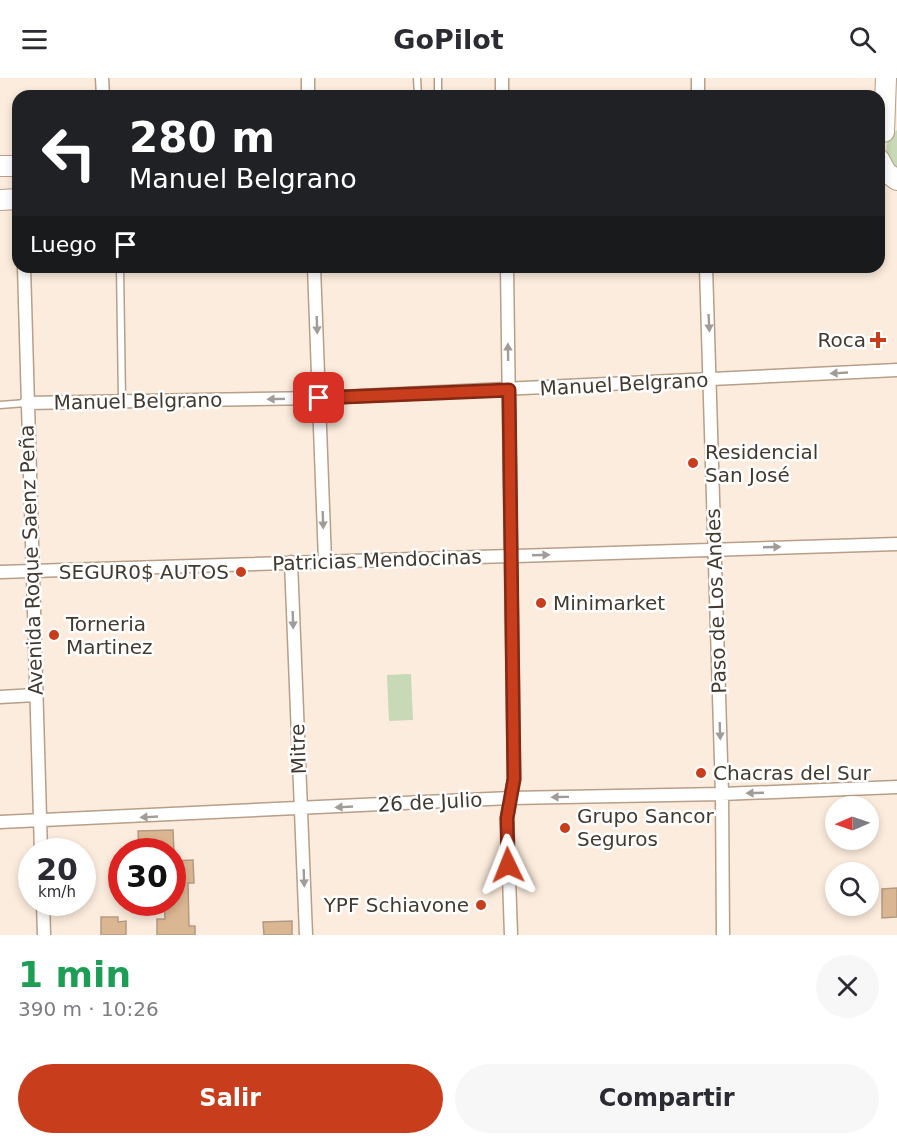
<!DOCTYPE html>
<html lang="es">
<meta charset="utf-8">
<style>
body{margin:0;font-family:"DejaVu Sans",sans-serif;background:#f7f7f7;color:#2b2b33;height:100vh;display:flex;flex-direction:column;font-size:22px;white-space:nowrap}
*{box-sizing:border-box;margin:0}
p{font-size:20px;color:#7c7c81}
.icon{flex:none;width:33px;height:33px;fill:none;stroke:currentColor;stroke-width:2;stroke-linecap:round;stroke-linejoin:round}
.map{position:relative;height:857px;overflow:hidden}
.details{display:flex;flex-direction:column;background:#fff;flex:1}
.details>*{flex:none}
.guide{position:absolute;left:12px;top:12px;width:873px;height:183px;border-radius:18px;box-shadow:0 3px 9px #0003;background:#202124;color:#fff;overflow:hidden}
.needle{width:39px;rotate:268deg}
.tools{position:absolute;left:825px;top:718px;display:grid;gap:12px}
.tools a{display:grid;place-items:center;width:54px;height:54px;border-radius:50%;background:#fff;box-shadow:0 3px 9px #0003;font-size:30px}
.speed{position:absolute;left:18px;top:760px;display:flex;gap:12px;font-size:30px;font-weight:700;text-align:center}
.speed>*{display:grid;place-content:center;width:78px;height:78px;border-radius:50%;background:#fff;box-shadow:0 3px 9px #0003;line-height:1}
.speed small{font-size:15px;font-weight:400}
.speed .limit{border:9px solid #d22;background:#fff;color:#111}
.pin{position:absolute;display:grid;place-items:center;width:51px;height:51px;color:#fff;margin:-26px;border-radius:12px;box-shadow:0 3px 9px #0006}
.me{position:absolute;width:66px;margin:-33px;rotate:358deg;stroke-linejoin:round;filter:drop-shadow(0 0 4px #0008)}
.turn{display:flex;align-items:center;gap:21px;height:126px;padding:0 18px;font-size:27px}
.turn .icon{width:78px;height:78px;stroke-width:2.5}
.turn b{display:block;font-size:42px;line-height:51px}
.then{display:flex;align-items:center;height:57px;padding:0 18px;background:#0003;gap:12px;font-size:22px}
.round{display:grid;place-items:center;flex:none;width:63px;height:63px;border-radius:32px;background:#f7f7f7}
.summary{display:flex;align-items:center;justify-content:space-between;height:102px;padding:0 18px}
h1{font-size:36px;font-weight:800;line-height:45px;color:#1e9e55}
.cta{display:flex;gap:12px;margin-top:auto;padding:12px 18px}
.cta a{flex:1;height:69px;border-radius:36px;background:#c83e1d;color:#fff;font-size:24px;font-weight:800;line-height:69px;text-align:center}
.cta a+a{background:#f7f7f7;color:#2b2b33}
header{display:flex;justify-content:space-between;align-items:center;height:78px;padding:0 18px;background:#fff;font-size:27px;font-weight:800}
.map>svg:first-child{display:block}
</style>
<header><svg class="icon" aria-label="menu" viewBox="0 0 24 24"><path d="M4 6h16M4 12h16M4 18h16"/></svg>GoPilot<svg class="icon" aria-label="search" viewBox="0 0 24 24"><circle cx="10" cy="10" r="6"/><path d="M15 15l6 6"/></svg></header>
<div class="map">
<svg width="897" height="857" viewBox="0 0 897 857">
<rect width="100%" height="100%" fill="#fcecdd"/>
<path fill="#c7d9b6" d="M 897,52 L 897,92 C 885,79 881,65 897,52 Z
M 411,596 L 413,642 L 389,643 L 387,597 Z"/>
<path fill="#dbb692" stroke="#b29a83" stroke-width="1.5" d="M 173,752 L 174,774 L 139,774 L 138,753 Z
M 193,782 L 194,805 L 188,805 L 189,848 L 195,848 L 195,857 L 157,857 L 157,841 L 165,841 L 164,825 L 172,825 L 172,783 Z
M 897,810 L 897,839 L 882,840 L 882,811 Z
M 101,839 L 118,839 L 118,844 L 126,843 L 126,857 L 101,857 Z
M 292,843 L 292,857 L 264,857 L 263,844 Z"/>
<g fill="none" stroke-linecap="round" stroke-linejoin="round">
<g stroke="#b79f88" stroke-width="9">
<path id="service" d="M 417,0 L 418,18
M 438,0 L 438,18
M 120,189 L 122,323
M 0,327 L 26,325"/>
</g>
<g stroke="#b79f88" stroke-width="15">
<path id="minor" d="M 102,0 L 103,18
M 308,0 L 308,18
M 502,0 L 502,18
M 698,0 L 698,18
M 24,189 L 41,774
M 314,189 L 325,483
M 507,189 L 514,701 L 507,740 L 511,857
M 706,189 L 722,716 L 723,857
M 26,325 L 319,320 L 897,292
M 291,484 L 306,857
M 0,494 L 897,466
M 0,619 L 35,617
M 0,744 L 511,720 L 722,716 L 897,709
M 43,825 L 44,857"/>
</g>
<g stroke="#b79f88" stroke-width="22">
<path id="trunk" d="M 884,54 L 886,0
M 879,81 L 886,94 L 897,102
M 0,88 L 18,88
M 0,122 L 18,121"/>
</g>
<use href="#service" stroke="#fff" stroke-width="6"/>
<use href="#minor" stroke="#fff" stroke-width="12"/>
<use href="#trunk" stroke="#fff" stroke-width="20"/>
</g>
<defs><path id="oneway-solid" d="M-6-.8H1V-3.2L6.5 0L1 3.2V.8H-6Z" transform="scale(1.5)"/></defs>
<g fill="#a19c97">
<use href="#oneway-solid" transform="translate(709 245) rotate(87)"/>
<use href="#oneway-solid" transform="translate(317 247) rotate(88)"/>
<use href="#oneway-solid" transform="translate(508 274) rotate(-91)"/>
<use href="#oneway-solid" transform="translate(839 295) rotate(177)"/>
<use href="#oneway-solid" transform="translate(276 321) rotate(179)"/>
<use href="#oneway-solid" transform="translate(323 442) rotate(88)"/>
<use href="#oneway-solid" transform="translate(772 469) rotate(-2)"/>
<use href="#oneway-solid" transform="translate(541 477) rotate(-2)"/>
<use href="#oneway-solid" transform="translate(293 542) rotate(88)"/>
<use href="#oneway-solid" transform="translate(720 653) rotate(88)"/>
<use href="#oneway-solid" transform="translate(755 715) rotate(178)"/>
<use href="#oneway-solid" transform="translate(560 719) rotate(179)"/>
<use href="#oneway-solid" transform="translate(344 729) rotate(177)"/>
<use href="#oneway-solid" transform="translate(149 739) rotate(177)"/>
<use href="#oneway-solid" transform="translate(304 800) rotate(88)"/>
</g>
<g fill="none" stroke-linecap="round" stroke-linejoin="round">
<g stroke="#822813" stroke-width="15">
<path id="route" d="M 319,320 L 509,312 L 514,701 L 507,740 L 508,787"/>
</g>
<use href="#route" stroke="#c83e1d" stroke-width="10"/>
</g>
<g fill="#c83e1d" stroke="#fff" stroke-width="2">
<path d="M875 253h6v6h6v6h-6v6h-6v-6h-6v-6h6z"/>
<circle cx="693" cy="385" r="6"/>
<circle cx="241" cy="494" r="6"/>
<circle cx="541" cy="525" r="6"/>
<circle cx="54" cy="557" r="6"/>
<circle cx="701" cy="695" r="6"/>
<circle cx="565" cy="750" r="6"/>
<circle cx="481" cy="827" r="6"/>
</g>
<g text-anchor="middle" dominant-baseline="central" stroke-width="5" stroke-linejoin="round" paint-order="stroke">
<g font-size="20" fill="#43392f" stroke="#fff" text-anchor="start">
<text x="866" y="262" text-anchor="end">Roca</text>
<text x="705" y="374">Residencial<tspan x="705" dy="23">San José</tspan></text>
<text x="229" y="494" text-anchor="end">SEGUR0$ AUTOS</text>
<text x="553" y="525">Minimarket</text>
<text x="66" y="546">Torneria<tspan x="66" dy="23">Martinez</tspan></text>
<text x="713" y="695">Chacras del Sur</text>
<text x="577" y="738">Grupo Sancor<tspan x="577" dy="23">Seguros</tspan></text>
<text x="469" y="827" text-anchor="end">YPF Schiavone</text>
</g>
<g font-size="20" fill="#43392f" stroke="#fff">
<text transform="translate(624 306) rotate(-3)">Manuel Belgrano</text>
<text transform="translate(138 323) rotate(-1)">Manuel Belgrano</text>
<text transform="translate(31 482) rotate(-92)">Avenida Roque Saenz Peña</text>
<text transform="translate(377 482) rotate(-2)">Patricias Mendocinas</text>
<text transform="translate(716 523) rotate(-92)">Paso de Los Andes</text>
<text transform="translate(298 671) rotate(-92)">Mitre</text>
<text transform="translate(430 724) rotate(-3)">26 de Julio</text>
</g>
</g>
</svg>
<div class="tools">
<a><svg class="needle" viewBox="-14 -14 28 28"><path d="M0-13l5 13h-10z" fill="#e53935"/><path d="M0 13l5-13h-10z" fill="#7c7c81"/></svg></a>
<a><svg class="icon" aria-label="search" viewBox="0 0 24 24"><circle cx="10" cy="10" r="6"/><path d="M15 15l6 6"/></svg></a>
</div>
<div class="speed"><div>20<small>km/h</small></div><div class="limit">30</div></div>
<div class="pin" style="left:319px;top:320px;background:#d93025"><svg class="icon" aria-label="arrive" viewBox="0 0 24 24"><path d="M6 21V4h12l-3 4 3 4H6"/></svg></div>
<svg class="me" style="left:508px;top:787px" viewBox="-20 -20 40 40"><path d="M0-17L14 15 0 8-14 15z" fill="#c83e1d" stroke="#fff" stroke-width="4"/></svg>
<div class="guide">
<div class="turn"><svg class="icon" aria-label="left" viewBox="0 0 24 24"><path d="M17 20v-9H6M10 6l-5 5 5 5"/></svg><div><b>280 m</b>Manuel Belgrano</div></div>
<div class="then">Luego<svg class="icon" aria-label="arrive" viewBox="0 0 24 24"><path d="M6 21V4h12l-3 4 3 4H6"/></svg></div>
</div>
</div>
<section class="details">
<div class="summary"><div><h1>1 min</h1><p>390 m · 10:26</p></div><a class="round"><svg class="icon" aria-label="close" viewBox="0 0 24 24"><path d="M6 6l12 12M18 6L6 18"/></svg></a></div>
<div class="cta"><a>Salir</a><a>Compartir</a></div>
</section>
